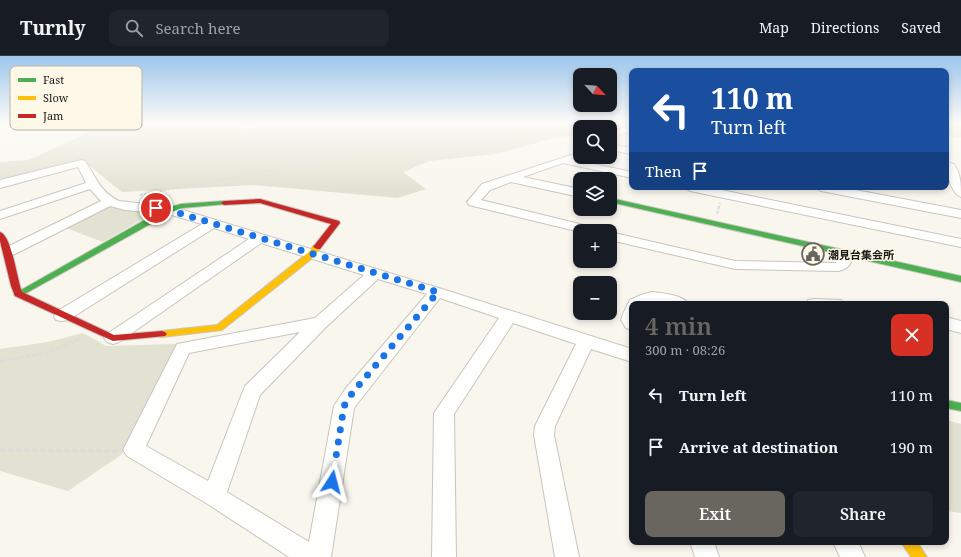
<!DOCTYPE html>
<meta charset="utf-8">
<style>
body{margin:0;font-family:"Noto Serif","Noto Sans JP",serif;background:#20242c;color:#f1f3f6;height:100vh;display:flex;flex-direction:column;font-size:15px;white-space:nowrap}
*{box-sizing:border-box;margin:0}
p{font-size:13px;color:#9ea1a6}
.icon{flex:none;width:22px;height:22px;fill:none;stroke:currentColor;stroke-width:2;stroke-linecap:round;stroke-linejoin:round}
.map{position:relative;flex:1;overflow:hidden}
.sheet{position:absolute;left:629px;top:245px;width:320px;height:244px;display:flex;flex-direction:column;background:#171b24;border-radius:8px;box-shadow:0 2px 6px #0003}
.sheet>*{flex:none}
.hud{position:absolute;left:629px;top:12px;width:320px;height:122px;border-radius:8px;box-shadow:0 2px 6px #0003;background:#1a4fa0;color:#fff;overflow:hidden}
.needle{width:26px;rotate:116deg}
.controls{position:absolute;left:573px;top:12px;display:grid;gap:8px}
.controls a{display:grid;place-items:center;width:44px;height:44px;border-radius:8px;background:#171b24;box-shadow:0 2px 6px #0003;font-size:20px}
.pin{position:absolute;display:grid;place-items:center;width:34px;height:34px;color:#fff;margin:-17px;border:2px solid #fff;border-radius:50%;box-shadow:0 1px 4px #0007}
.me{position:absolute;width:44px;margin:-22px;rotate:9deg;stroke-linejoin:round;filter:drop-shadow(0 0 3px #0008)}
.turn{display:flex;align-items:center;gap:14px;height:84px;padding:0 16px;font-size:18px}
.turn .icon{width:52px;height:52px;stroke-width:2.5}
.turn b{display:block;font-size:28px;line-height:34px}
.then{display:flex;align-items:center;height:38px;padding:0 16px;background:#0003;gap:8px;font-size:15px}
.round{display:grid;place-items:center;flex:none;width:42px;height:42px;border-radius:8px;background:#20242c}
.overview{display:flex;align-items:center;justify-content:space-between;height:68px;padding:0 16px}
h1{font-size:24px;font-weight:600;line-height:30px;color:#696660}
.button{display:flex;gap:8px;margin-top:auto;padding:8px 16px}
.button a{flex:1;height:46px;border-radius:8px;background:#696660;color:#fff;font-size:16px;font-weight:600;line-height:46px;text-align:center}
.button a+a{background:#20242c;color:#f1f3f6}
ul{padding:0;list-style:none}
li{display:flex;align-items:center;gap:12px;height:52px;padding:0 16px}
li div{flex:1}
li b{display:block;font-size:15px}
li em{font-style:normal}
header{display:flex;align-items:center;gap:24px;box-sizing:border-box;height:56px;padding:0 20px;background:#171b24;border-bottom:1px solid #363941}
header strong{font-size:19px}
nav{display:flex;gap:22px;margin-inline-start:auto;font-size:14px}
.search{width:280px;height:36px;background:#20242c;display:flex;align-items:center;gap:10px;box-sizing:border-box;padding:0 14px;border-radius:8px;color:#9ea1a6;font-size:15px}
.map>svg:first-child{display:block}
</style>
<header>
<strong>Turnly</strong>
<div class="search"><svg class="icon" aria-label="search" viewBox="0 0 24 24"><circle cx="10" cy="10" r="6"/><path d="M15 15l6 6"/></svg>Search here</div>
<nav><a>Map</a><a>Directions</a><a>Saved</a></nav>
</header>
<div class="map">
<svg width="961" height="501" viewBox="0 0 961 501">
<rect width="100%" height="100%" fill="#f9f6ee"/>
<path fill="#e1e2d1" d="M 67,66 L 232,66 L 242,73 L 317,66 L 632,66 L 632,69 L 610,73 L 610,71 L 580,71 L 580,78 L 550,83 L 496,98 L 429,105 L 403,116 L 426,133 L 398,142 L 254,129 L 122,136 L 81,103 L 0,124 L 0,106 L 29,104 L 100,71 Z
M 946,66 L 961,66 L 961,82 L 946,79 Z
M 109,150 L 155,156 L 103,186 L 63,171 Z
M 83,277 L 106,290 L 176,288 L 121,399 L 68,435 L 0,415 L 0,293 L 48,286 Z
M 946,364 L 961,368 L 961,457 L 946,455 Z"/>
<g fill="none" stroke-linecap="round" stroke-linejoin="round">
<g stroke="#c8c5bf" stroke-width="2">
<path id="street" d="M 632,69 L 632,75 L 610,82 L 610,76 Z
M 610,88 L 632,92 L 632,98 L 610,94 Z
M 580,96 L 580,101 L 584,101 L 575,104 L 632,116 L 632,122 L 563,107 L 523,121 L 580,133 L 580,141 L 511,126 L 490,134 L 481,144 L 596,172 L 598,175 L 580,176 L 469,149 L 467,146 L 482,128 Z
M 81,104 L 85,105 C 96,121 100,136 119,145 L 173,151 L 442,233 L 632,293 L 632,306 L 591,293 L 555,370 L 554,379 L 579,501 L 555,501 L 534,379 L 535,370 L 576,288 L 513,267 L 454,358 L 456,501 L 432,501 L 434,357 L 499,262 L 440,242 L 354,352 L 331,501 L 289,501 L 206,447 L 127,400 L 123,394 L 177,288 L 315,262 L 364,219 L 261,187 L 119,286 L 113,288 L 107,286 L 104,282 L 107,278 L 249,183 L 214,172 L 68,264 L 62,265 L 56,264 L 54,260 L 56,256 L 202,168 L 168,158 L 125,154 L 110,150 L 15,198 L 5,198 L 3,195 L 5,192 L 101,145 L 90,133 L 0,163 L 0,155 L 86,127 L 78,111 L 0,132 L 0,124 ZM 378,223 L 427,238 L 346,332 L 334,350 L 309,486 L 227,436 L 260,339 L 326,271 ZM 300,276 L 245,330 L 208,425 L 146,390 L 189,297 Z
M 946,106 L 954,108 C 961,118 961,128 961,141 C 951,138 946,115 946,106 Z
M 684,131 L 707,131 L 961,183 L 961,191 L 690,135 Z
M 815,131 L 840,131 L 961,154 L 961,162 L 821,135 Z
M 610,176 L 735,205 L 836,207 L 836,197 L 838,194 L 848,194 C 856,205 849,213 838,215 L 735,213 L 610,184 Z
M 652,236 C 662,237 683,239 689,248 L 652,246 L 632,248 L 632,274 L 626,272 L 621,264 C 623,256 627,250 630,244 L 641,239 Z
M 814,243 L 841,244 L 843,248 L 806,248 L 808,244 Z
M 946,261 L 961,265 L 961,277 L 946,273 Z
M 690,486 L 714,486 L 719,501 L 695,501 Z
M 833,486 L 858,486 L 865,501 L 840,501 Z"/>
</g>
<g stroke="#c8c5bf" stroke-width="2">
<path id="fast" d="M 610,142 L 961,220 L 961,226 L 610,146 Z
M 224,145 L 226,146 L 226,148 L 182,152 L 172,156 L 21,240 L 15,240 L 14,238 L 166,152 L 181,148 Z
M 946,344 L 961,347 L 961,355 L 946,352 Z"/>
</g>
<g stroke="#c8c5bf" stroke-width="2">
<path id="slow" d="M 314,189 L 317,189 L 321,191 L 315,200 L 222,274 L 162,281 L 159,280 L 157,278 L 159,276 L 162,275 L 217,269 L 309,196 Z
M 901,486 L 917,486 L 927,501 L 911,501 Z"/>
</g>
<g stroke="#c8c5bf" stroke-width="2">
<path id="jam" d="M 260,143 L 339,165 L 340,167 L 320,193 L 317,193 L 313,191 L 331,168 L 260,147 L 224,149 L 221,147 L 224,145 Z
M 0,176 C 12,180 17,224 22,236 L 114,279 L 162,275 L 165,276 L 167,278 L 165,280 L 113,285 L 15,240 L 11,230 L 0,185 Z"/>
</g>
<path stroke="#dcdcd9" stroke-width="1.5" stroke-dasharray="2.5 1.5" stroke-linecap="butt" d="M 140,139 L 289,111 L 357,91 L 460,86 L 485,82 L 522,66"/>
<path stroke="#dcdcd9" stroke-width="2" stroke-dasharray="3.5 1.5" stroke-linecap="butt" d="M 140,139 L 143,138
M 717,158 L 720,147"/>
<path stroke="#dcdcd9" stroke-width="2.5" stroke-dasharray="4.5 2" stroke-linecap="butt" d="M 0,305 L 47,297 L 80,283"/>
<path stroke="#dcdcd9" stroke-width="3.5" stroke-dasharray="5.5 2.5" stroke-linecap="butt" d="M 0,394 L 117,395"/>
<use href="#street" fill="#fefefc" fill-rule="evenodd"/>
<use href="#fast" fill="#4caf50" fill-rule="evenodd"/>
<use href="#slow" fill="#ffc107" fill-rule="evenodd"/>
<use href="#jam" fill="#c62828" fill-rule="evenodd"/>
</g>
<linearGradient id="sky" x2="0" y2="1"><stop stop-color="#9dc6ec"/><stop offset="0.49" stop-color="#fcfbf7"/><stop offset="1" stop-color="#fcfbf7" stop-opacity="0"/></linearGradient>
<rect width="961" height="136" fill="url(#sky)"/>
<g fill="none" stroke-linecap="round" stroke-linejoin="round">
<path stroke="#1a73e8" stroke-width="7" stroke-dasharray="0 12.6" d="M 156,152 L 169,154 L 438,236 L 353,336 L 344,350 L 332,426"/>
</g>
<defs>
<g id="civic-ring" transform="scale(1.15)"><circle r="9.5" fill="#fef8e9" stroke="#696660" stroke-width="1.5"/><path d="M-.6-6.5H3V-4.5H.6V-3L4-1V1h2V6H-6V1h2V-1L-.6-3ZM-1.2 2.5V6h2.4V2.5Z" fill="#696660"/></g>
</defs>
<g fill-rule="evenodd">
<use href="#civic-ring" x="813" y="198"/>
</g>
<g text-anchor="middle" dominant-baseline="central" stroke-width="3" stroke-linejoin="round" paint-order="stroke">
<g font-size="11" font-weight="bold" fill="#1b1914" stroke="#fef8e9" text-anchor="start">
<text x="828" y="198">潮見台集会所</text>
</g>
</g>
<rect x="10" y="10" width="132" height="64" rx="6" fill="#fef8e9" stroke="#bab5a9" stroke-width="1"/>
<rect x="18" y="22" width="18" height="4" fill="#4caf50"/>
<rect x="18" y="40" width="18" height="4" fill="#ffc107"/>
<rect x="18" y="58" width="18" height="4" fill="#c62828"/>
<g font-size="11" fill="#1b1914">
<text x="43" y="28">Fast</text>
<text x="43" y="46">Slow</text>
<text x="43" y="64">Jam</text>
</g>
</svg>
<div class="controls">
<a><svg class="needle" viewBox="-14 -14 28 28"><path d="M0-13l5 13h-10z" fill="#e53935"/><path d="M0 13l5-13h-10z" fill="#9ea1a6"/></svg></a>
<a><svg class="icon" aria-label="search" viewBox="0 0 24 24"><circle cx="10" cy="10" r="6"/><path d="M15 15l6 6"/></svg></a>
<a><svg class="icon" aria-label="layers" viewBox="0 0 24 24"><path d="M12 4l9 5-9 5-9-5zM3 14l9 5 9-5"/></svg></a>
<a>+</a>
<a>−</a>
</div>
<div class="pin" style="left:156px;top:152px;background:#d93025"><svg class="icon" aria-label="arrive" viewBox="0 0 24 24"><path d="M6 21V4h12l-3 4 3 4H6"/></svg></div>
<svg class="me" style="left:332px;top:426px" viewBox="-20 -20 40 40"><path d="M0-17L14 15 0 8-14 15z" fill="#1a73e8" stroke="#fff" stroke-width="4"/></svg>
<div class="hud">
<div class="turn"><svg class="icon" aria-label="left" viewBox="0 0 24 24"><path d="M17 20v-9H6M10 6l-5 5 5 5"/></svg><div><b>110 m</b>Turn left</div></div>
<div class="then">Then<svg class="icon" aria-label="arrive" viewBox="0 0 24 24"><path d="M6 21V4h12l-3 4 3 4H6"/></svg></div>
</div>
<section class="sheet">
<div class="overview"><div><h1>4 min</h1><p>300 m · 08:26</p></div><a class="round" style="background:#d93025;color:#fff"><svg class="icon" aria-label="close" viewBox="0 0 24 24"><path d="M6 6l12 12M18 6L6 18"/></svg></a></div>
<ul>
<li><svg class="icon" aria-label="left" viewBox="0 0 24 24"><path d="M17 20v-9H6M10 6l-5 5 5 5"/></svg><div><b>Turn left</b></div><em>110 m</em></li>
<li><svg class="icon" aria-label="arrive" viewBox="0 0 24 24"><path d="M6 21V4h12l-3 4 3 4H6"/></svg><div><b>Arrive at destination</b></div><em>190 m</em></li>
</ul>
<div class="button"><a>Exit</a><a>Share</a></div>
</section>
</div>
